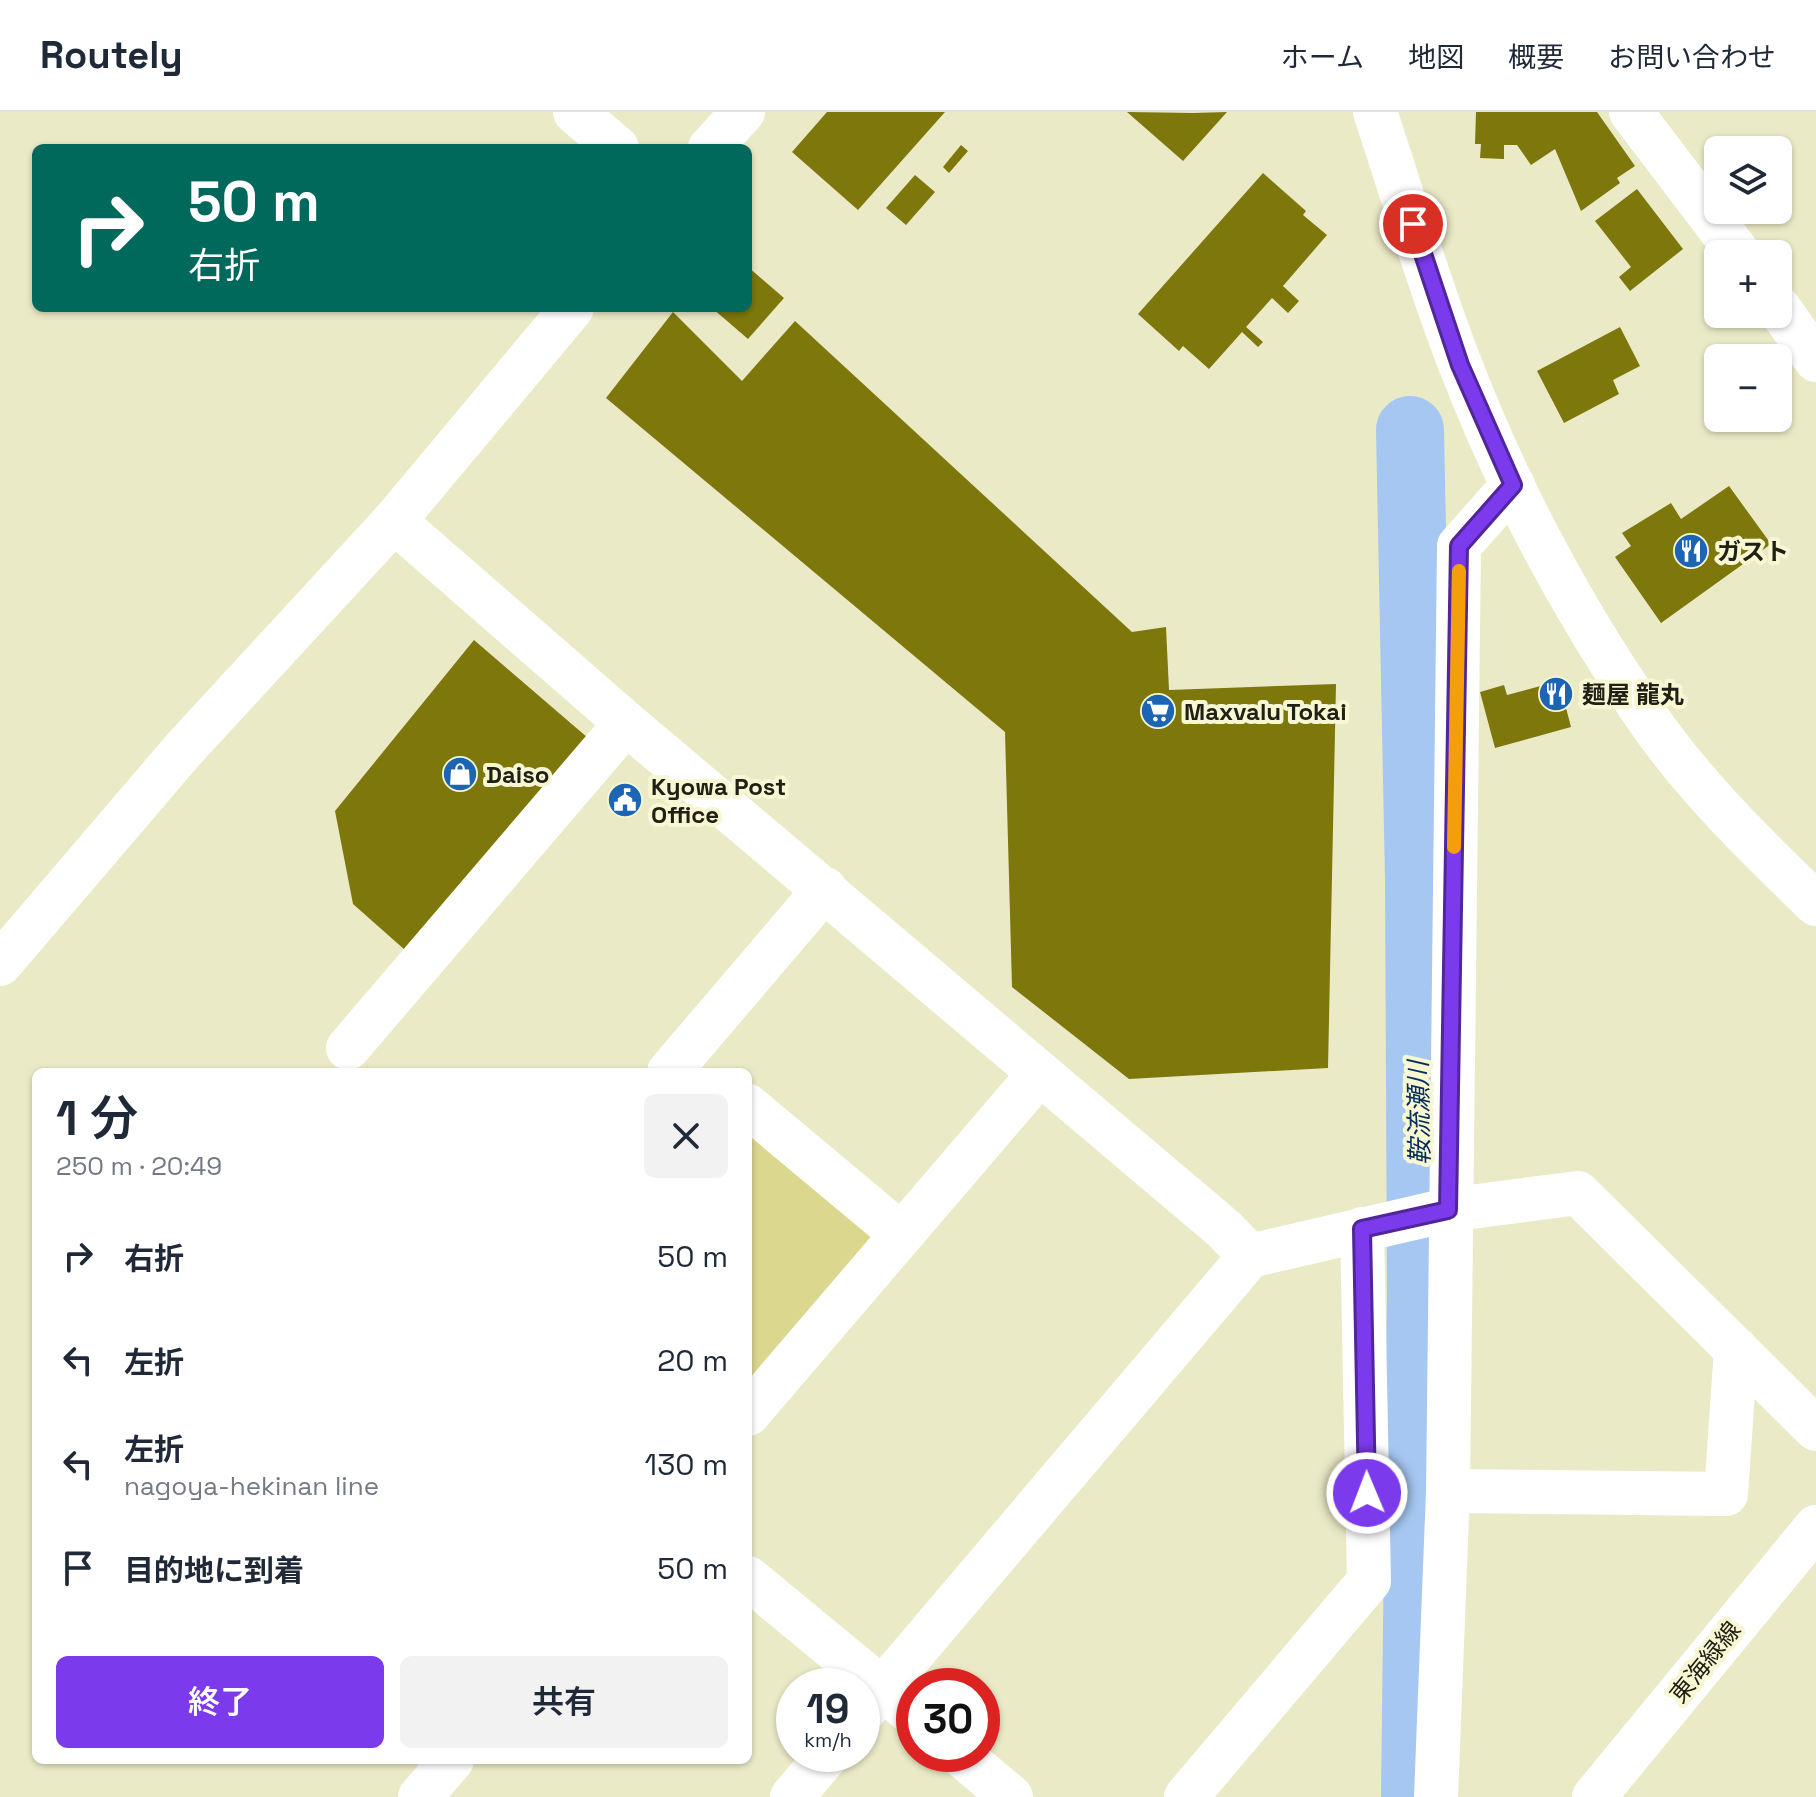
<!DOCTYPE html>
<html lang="ja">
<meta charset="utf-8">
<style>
body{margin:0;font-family:"Space Grotesk","Noto Sans JP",sans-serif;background:#f2f2f3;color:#1f2937;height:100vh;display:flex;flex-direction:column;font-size:30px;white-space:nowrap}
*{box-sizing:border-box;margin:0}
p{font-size:26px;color:#747a83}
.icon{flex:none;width:44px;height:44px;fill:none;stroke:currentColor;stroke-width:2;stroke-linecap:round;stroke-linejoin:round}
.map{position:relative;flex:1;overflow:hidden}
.sheet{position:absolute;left:32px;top:956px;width:720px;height:696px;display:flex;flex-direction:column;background:#fff;border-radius:12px;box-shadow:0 2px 6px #0004}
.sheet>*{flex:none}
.guide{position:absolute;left:32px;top:32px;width:720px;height:168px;border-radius:12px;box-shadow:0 2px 6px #0004;background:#00695c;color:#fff;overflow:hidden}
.tools{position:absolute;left:1704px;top:24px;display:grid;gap:16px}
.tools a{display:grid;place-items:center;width:88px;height:88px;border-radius:12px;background:#fff;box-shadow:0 2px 6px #0004;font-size:40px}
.speed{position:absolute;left:776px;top:1556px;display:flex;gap:16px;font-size:40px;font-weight:700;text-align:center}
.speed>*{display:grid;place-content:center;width:104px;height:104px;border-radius:50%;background:#fff;box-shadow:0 2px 6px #0004;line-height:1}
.speed small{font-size:20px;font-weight:400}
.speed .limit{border:12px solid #d22;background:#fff;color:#111}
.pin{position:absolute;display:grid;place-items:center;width:68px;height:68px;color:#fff;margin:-34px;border:4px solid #fff;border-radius:50%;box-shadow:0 2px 8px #0007}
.me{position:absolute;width:88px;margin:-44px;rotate:359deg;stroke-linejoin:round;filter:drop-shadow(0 0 6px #0008)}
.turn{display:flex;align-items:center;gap:28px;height:168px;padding:0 24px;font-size:36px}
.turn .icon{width:104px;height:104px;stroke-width:2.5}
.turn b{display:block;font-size:56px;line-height:68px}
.round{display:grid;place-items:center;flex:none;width:84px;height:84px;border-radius:12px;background:#f2f2f3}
.overview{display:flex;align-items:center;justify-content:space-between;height:136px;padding:0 24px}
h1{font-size:48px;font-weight:600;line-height:60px}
.primary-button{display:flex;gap:16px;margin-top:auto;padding:16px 24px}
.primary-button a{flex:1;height:92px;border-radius:12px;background:#7c3aed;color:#fff;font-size:32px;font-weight:600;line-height:92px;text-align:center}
.primary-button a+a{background:#f2f2f3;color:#1f2937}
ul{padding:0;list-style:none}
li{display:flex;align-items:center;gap:24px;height:104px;padding:0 24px}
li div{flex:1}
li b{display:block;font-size:30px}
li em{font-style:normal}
header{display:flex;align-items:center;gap:48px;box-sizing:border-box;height:112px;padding:0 40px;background:#fff;border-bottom:2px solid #e0e1e3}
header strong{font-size:38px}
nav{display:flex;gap:44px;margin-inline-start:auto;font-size:28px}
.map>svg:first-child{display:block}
</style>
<header>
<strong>Routely</strong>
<nav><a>ホーム</a><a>地図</a><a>概要</a><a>お問い合わせ</a></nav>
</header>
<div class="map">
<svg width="1816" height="1685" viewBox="0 0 1816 1685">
<rect width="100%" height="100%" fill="#ebeac7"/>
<path fill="#dbd78f" d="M 748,1005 L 878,1130 L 748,1280 Z"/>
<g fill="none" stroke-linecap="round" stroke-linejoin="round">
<path stroke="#a5c7f1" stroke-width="68" d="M 1410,318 L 1419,768 L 1421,1175 L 1415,1685"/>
</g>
<path fill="#7d770c" d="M 827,0 L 945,0 L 858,98 L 792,40 Z
M 1127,0 L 1194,1 L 1227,0 L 1183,49 Z
M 1476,0 L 1597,0 L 1635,54 L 1617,66 L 1620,71 L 1581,99 L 1555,37 L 1531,53 L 1517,33 L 1504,33 L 1504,47 L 1480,46 L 1481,32 L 1475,32 Z
M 961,33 L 968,39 L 949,61 L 943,55 Z
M 1263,61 L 1306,99 L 1303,103 L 1327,123 L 1283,174 L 1299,189 L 1288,201 L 1272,186 L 1246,215 L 1263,230 L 1258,235 L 1242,220 L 1209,257 L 1183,234 L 1179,239 L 1138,202 Z
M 915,63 L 935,80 L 906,113 L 886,96 Z
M 1637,77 L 1683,137 L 1630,179 L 1619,165 L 1631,155 L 1595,109 Z
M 748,155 L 784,186 L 748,227 L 712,196 L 748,196 Z
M 673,200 L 742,269 L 795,209 L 1132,520 L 1166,515 L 1169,578 L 1336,572 L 1328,956 L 1129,967 L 1012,875 L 1005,620 L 606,286 Z
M 1620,215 L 1640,254 L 1613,268 L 1619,282 L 1564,311 L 1537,259 Z
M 1729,374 L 1771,432 L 1661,511 L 1615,445 L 1631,434 L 1622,421 L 1671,391 L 1681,407 Z
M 474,528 L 588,626 L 405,838 L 353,792 L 335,699 Z
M 1559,569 L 1571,615 L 1495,636 L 1480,580 L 1504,573 L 1507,583 Z"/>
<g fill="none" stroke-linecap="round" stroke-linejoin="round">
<path stroke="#fff" stroke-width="44" d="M 575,0 L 617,36
M 1631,0 L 1739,142
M 1778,195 L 1816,248
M 394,409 L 626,611 L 1224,1117 L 1250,1144
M 348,936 L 626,611
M 669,960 L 825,777
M 748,994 L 901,1122
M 748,1302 L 1040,961
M 1448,1379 L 1726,1382 L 1736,1237
M 748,1466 L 914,1603
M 862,1601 L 1250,1144 L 1448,1098 L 1578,1081 L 1816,1317
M 960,1642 L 1011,1685
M 420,1685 L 452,1648
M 792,1685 L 828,1642
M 1186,1685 L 1369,1469 L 1362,1117
M 1436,1685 L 1448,1379 L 1459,434 L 1513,373"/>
<path stroke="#fff" stroke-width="44" d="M 710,36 L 743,0
M 0,852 L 183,638 L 394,409 L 572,196"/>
<path stroke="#fff" stroke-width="44" d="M 1594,1685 L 1816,1415"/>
<path stroke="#fff" stroke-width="44" d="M 1375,0 C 1403,84 1428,170 1460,252 C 1507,374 1572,496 1646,604 C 1694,674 1756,734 1816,792"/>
</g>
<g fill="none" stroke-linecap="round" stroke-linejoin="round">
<g stroke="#51269a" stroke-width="20">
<path id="route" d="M 1367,1381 L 1362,1117 L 1448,1098 L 1459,434 L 1513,373 L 1460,253 L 1413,112"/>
</g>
<use href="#route" stroke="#7c3aed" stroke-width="14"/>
<path stroke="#f59e0b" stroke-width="14" d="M 1454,735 L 1459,459"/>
</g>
<defs>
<g id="restaurant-disc" transform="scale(1.8)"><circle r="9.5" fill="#1c65b5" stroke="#f8f7d4"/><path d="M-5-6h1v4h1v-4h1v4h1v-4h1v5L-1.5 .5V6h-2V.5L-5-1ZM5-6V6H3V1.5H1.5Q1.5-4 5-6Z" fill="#fff"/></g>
<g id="supermarket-disc" transform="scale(1.8)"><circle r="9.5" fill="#1c65b5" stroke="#f8f7d4"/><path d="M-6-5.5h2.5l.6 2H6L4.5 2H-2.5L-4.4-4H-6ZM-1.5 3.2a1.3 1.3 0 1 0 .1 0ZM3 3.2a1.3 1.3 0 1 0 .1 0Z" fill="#fff"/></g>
<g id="shop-disc" transform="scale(1.8)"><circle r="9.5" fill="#1c65b5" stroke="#f8f7d4"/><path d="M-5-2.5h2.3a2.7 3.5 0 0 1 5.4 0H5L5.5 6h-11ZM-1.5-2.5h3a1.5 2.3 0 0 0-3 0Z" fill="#fff"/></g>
<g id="civic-disc" transform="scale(1.8)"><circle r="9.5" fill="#1c65b5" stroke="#f8f7d4"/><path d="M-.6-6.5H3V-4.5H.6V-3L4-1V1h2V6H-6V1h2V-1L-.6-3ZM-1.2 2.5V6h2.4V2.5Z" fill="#fff"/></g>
</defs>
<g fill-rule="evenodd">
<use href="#restaurant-disc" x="1691" y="439"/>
<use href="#restaurant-disc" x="1556" y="582"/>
<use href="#supermarket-disc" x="1158" y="599"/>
<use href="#shop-disc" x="460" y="662"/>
<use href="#civic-disc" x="625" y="688"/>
</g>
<g text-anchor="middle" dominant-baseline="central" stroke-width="8" stroke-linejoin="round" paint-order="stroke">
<g font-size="24" font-weight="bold" fill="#212014" stroke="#f8f7d4" text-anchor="start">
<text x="1717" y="439">ガスト</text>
<text x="1582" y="582">麺屋 龍丸</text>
<text x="1184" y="599">Maxvalu Tokai</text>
<text x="486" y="662">Daiso</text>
<text x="651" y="674">Kyowa Post<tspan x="651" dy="28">Office</tspan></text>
</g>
<g font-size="24" fill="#212014" stroke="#f8f7d4">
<text transform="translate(1705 1550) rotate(-51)">東海緑線</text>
</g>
<g font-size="26" font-style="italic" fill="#072e59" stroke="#f8f7d4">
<text transform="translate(1419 1001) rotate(-91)">鞍流瀬川</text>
</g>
</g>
</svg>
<div class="tools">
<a><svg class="icon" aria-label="layers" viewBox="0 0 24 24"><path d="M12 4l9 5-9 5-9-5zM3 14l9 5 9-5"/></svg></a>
<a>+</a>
<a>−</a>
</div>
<div class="speed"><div>19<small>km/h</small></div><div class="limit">30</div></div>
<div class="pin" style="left:1413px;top:112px;background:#d93025"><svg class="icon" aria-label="arrive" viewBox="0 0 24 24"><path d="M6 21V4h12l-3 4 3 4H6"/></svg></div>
<svg class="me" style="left:1367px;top:1381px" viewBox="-20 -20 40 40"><circle r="17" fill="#7c3aed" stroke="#fff" stroke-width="3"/><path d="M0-11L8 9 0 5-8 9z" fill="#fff"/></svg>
<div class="guide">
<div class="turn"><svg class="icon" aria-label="right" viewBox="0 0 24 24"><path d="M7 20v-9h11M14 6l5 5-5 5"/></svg><div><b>50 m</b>右折</div></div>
</div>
<section class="sheet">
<div class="overview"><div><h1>1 分</h1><p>250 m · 20:49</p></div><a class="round"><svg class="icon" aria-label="close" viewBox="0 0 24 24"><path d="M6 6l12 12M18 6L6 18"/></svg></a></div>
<ul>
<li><svg class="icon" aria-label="right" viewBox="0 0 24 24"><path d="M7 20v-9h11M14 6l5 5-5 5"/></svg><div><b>右折</b></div><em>50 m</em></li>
<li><svg class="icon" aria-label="left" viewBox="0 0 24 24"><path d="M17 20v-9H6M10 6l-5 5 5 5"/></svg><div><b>左折</b></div><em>20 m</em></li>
<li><svg class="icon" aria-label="left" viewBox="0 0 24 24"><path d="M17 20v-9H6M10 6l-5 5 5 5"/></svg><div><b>左折</b><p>nagoya-hekinan line</p></div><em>130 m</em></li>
<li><svg class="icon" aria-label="arrive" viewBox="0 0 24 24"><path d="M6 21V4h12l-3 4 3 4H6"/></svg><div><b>目的地に到着</b></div><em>50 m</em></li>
</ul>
<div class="primary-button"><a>終了</a><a>共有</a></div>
</section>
</div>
